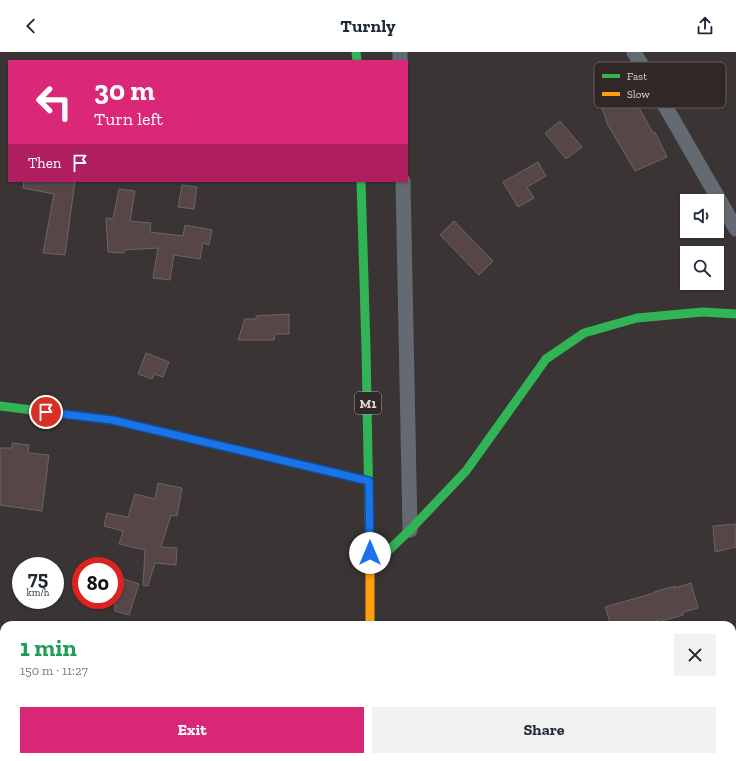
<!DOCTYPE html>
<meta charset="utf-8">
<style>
body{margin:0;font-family:"Zilla Slab",serif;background:#f2f2f3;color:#1f2937;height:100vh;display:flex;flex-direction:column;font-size:15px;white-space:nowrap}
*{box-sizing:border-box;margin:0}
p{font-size:13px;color:#747a83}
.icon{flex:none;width:22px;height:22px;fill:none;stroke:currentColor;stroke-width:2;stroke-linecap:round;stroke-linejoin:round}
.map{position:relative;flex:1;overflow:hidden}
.side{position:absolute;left:0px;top:569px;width:736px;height:140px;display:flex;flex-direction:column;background:#fff;border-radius:12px 12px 0 0;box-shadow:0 1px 3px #0004}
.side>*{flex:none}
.guide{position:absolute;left:8px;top:8px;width:400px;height:122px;border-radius:0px;box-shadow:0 1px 3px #0004;background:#db2777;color:#fff;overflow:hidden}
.controls{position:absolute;left:680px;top:142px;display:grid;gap:8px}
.controls a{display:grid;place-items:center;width:44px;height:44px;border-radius:0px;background:#fff;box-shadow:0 1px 3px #0004;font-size:20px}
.speed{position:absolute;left:12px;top:505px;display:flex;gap:8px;font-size:20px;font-weight:700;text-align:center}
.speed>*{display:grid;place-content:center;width:52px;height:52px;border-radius:50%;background:#fff;box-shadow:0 1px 3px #0004;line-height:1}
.speed small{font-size:10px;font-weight:400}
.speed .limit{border:6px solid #d22;background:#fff;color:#111}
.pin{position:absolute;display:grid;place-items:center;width:34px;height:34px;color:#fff;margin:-17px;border:2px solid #fff;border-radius:50%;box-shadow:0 1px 4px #0007}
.me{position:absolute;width:44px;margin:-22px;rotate:0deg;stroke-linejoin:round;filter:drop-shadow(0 0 3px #0008)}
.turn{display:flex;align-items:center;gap:14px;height:84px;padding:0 20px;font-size:18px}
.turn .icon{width:52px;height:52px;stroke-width:2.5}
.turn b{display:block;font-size:28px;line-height:34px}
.then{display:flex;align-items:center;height:38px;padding:0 20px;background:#0003;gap:8px;font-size:15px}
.round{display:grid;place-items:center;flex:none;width:42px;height:42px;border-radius:0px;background:#f2f2f3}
.head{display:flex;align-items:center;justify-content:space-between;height:68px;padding:0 20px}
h1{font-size:24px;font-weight:700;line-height:30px;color:#1e9e55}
.button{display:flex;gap:8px;margin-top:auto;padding:8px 20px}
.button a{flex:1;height:46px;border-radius:0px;background:#db2777;color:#fff;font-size:16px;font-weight:700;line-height:46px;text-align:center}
.button a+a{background:#f2f2f3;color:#1f2937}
header{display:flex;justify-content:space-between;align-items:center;height:52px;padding:0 20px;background:#fff;font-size:18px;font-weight:700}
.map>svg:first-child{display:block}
</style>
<header><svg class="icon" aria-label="back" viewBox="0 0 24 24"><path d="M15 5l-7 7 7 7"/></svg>Turnly<svg class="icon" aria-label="share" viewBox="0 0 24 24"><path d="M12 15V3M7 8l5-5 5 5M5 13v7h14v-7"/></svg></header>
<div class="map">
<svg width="736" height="709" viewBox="0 0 736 709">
<rect width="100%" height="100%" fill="#3a3434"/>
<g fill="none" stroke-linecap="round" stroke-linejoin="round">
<path stroke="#0a1c2b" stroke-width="5.5" d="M 0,684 L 4,684
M 507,705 L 511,709"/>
</g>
<path fill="#574647" stroke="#6a6666" d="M 628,36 L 653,81 L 655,80 L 667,105 L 635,119 L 608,73 L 602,56 Z
M 560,69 L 582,95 L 566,107 L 545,81 Z
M 538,110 L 546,124 L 527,135 L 534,146 L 518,155 L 503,130 Z
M 24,129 L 75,129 L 65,203 L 43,201 L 54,142 L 23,136 Z
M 182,133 L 197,135 L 194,157 L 178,155 Z
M 119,137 L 135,139 L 130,169 L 151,171 L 150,180 L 183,184 L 185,173 L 212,178 L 209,193 L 203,191 L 200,207 L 174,203 L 170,228 L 153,226 L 158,196 L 124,198 L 124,201 L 108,200 L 106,166 L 113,167 Z
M 454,169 L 493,209 L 479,223 L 440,183 Z
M 289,262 L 289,282 L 275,282 L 274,288 L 238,288 L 245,267 L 256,267 L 256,264 Z
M 146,301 L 169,310 L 163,325 L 154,322 L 152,327 L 138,322 Z
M 12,391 L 29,393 L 28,401 L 49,403 L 42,459 L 0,453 L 0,396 L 12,396 Z
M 158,431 L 182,436 L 177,464 L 171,463 L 161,495 L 177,496 L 176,513 L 155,511 L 148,534 L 143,533 L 145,498 L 119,492 L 123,479 L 104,474 L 107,461 L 128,465 L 135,442 L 155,447 Z
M 736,472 L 736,495 L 715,500 L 713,474 Z
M 115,524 L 139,532 L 129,563 L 115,559 Z
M 691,531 L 698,556 L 683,560 L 683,563 L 662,569 L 662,567 L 641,573 L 611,573 L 605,555 L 654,541 L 654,540 L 675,534 L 675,536 Z"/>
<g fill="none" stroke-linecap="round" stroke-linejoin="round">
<path stroke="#636a71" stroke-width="15" d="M 400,0 L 400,9
M 634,0 L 736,177
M 403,129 L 410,478"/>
<path stroke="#30b455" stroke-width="9" d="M 356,0 L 357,9
M 361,129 L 366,296 L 370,514
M 0,354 L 112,368 L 369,429
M 370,516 L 410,478 L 466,419 L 546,307 L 584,281 L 637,266 L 703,260 L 736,262
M 373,705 L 374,709"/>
<path stroke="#ff9f0a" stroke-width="9" d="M 370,514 L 370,573"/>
</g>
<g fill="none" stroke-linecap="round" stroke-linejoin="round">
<g stroke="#114b97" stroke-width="10">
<path id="route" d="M 46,360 L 112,368 L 369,429 L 370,501"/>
</g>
<use href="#route" stroke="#1a73e8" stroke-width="7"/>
</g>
<g text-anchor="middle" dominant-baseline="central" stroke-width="4" stroke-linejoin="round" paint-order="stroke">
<rect fill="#322727" stroke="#a8a09f" stroke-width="1" x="355" y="340" width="26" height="22" rx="3"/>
<g font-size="13" font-weight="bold" fill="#dbd4d3">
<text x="368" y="351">M1</text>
</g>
</g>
<rect x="594" y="10" width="132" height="46" rx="6" fill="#322727" stroke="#655b5b" stroke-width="1"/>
<rect x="602" y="22" width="18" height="4" fill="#30b455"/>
<rect x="602" y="40" width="18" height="4" fill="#ff9f0a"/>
<g font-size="11" fill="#dbd4d3">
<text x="627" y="28">Fast</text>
<text x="627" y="46">Slow</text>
</g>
</svg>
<div class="controls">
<a><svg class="icon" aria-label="sound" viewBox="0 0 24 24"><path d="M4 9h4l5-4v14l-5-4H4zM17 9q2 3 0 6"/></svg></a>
<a><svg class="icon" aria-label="search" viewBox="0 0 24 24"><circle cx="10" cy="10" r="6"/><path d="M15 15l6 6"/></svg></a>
</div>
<div class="speed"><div>75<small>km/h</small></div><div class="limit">80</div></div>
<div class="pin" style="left:46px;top:360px;background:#d93025"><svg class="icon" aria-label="arrive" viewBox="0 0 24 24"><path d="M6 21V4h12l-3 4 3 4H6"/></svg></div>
<svg class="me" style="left:370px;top:501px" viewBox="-20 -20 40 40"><circle r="19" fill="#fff"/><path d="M0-13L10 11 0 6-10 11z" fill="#1a73e8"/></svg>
<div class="guide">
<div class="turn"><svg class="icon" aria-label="left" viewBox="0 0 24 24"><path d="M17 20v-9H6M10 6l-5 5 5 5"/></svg><div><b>30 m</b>Turn left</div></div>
<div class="then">Then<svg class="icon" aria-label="arrive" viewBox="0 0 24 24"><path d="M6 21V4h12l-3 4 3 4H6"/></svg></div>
</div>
<section class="side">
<div class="head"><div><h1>1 min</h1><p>150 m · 11:27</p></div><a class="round"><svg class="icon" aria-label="close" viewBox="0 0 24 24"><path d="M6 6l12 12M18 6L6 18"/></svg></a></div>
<div class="button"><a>Exit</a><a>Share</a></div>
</section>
</div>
